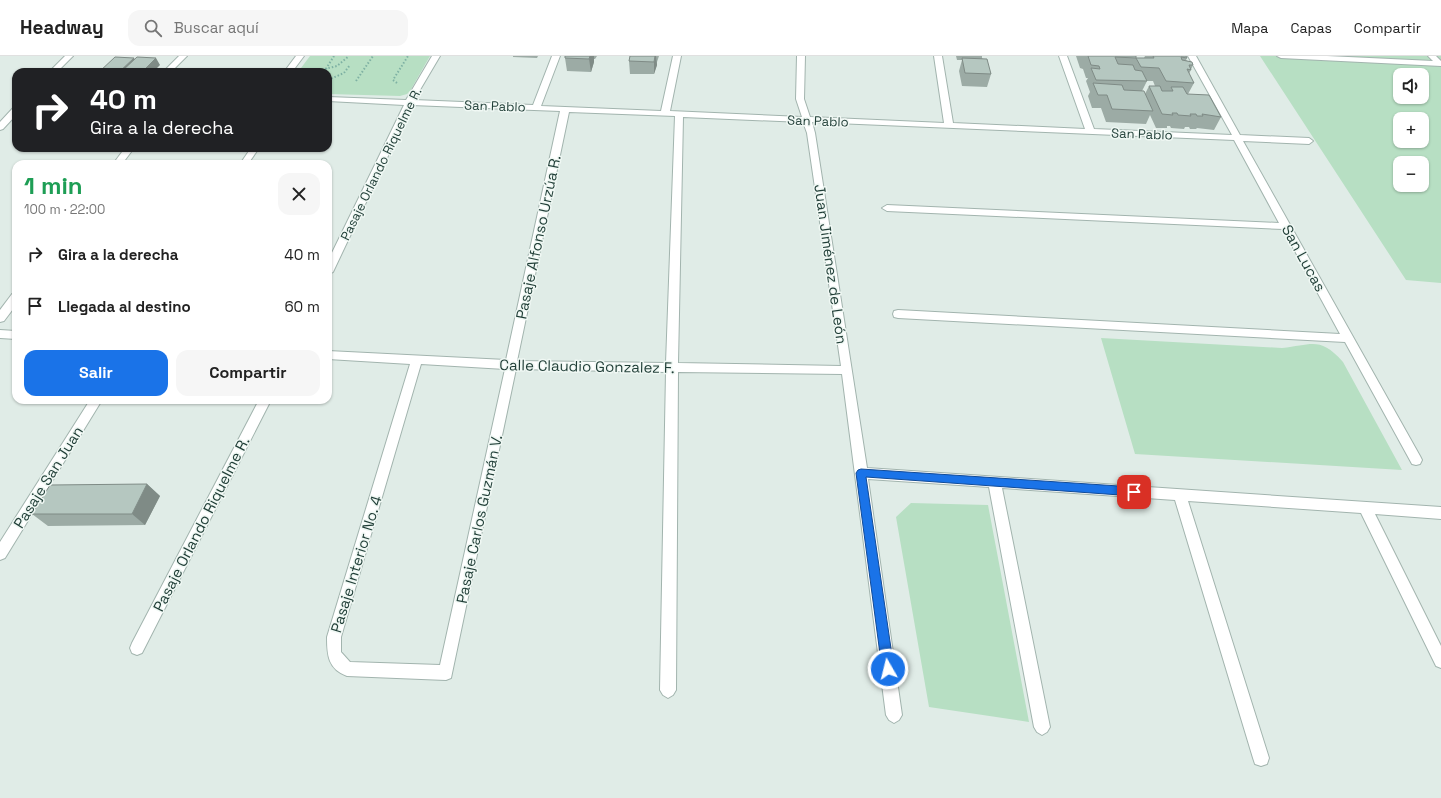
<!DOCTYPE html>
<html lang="es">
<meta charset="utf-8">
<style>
body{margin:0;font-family:"Space Grotesk",sans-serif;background:#f6f6f6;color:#222;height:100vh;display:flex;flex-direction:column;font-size:15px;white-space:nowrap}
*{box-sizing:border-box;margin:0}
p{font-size:13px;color:#767676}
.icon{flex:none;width:22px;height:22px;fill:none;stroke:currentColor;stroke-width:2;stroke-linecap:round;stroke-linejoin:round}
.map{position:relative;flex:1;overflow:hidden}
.panel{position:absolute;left:12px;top:104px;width:320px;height:244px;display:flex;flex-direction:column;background:#fff;border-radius:12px;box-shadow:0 1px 3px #0004}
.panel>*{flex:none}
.hud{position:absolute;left:12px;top:12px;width:320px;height:84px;border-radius:12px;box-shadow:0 1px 3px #0004;background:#202124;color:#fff;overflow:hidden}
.fabs{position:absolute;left:1393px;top:12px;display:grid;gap:8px}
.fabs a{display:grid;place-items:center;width:36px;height:36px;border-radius:8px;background:#fff;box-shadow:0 1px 3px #0004;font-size:20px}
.pin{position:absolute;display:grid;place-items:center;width:34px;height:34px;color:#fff;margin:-17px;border-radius:8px;box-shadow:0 2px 6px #0006}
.me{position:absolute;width:44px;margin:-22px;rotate:352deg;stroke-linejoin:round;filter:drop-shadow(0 0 3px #0008)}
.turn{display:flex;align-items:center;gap:14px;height:84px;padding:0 12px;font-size:18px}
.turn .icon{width:52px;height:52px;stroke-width:2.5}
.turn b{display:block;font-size:28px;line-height:34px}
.round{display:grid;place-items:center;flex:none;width:42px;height:42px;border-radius:12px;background:#f6f6f6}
.headline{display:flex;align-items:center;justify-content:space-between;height:68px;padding:0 12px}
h1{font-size:24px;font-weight:700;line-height:30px;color:#1e9e55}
.button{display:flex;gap:8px;margin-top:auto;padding:8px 12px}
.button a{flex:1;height:46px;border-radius:12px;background:#1a73e8;color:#fff;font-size:16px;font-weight:700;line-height:46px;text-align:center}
.button a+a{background:#f6f6f6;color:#222}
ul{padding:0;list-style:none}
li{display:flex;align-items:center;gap:12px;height:52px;padding:0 12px}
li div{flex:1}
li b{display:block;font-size:15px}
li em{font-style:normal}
header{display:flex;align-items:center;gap:24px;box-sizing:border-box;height:56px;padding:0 20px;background:#fff;border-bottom:1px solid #e0e0e0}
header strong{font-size:19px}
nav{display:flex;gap:22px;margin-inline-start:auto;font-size:14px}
.search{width:280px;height:36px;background:#f6f6f6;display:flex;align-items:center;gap:10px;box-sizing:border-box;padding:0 14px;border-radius:12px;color:#767676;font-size:15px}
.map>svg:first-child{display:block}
</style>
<header>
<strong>Headway</strong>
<div class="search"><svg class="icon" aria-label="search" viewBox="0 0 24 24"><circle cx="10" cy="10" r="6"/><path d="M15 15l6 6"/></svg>Buscar aquí</div>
<nav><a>Mapa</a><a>Capas</a><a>Compartir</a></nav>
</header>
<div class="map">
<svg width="1441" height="742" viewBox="0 0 1441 742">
<rect width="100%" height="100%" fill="#e0ece7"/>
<path fill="#b7dfc3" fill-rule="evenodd" d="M 310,0 L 430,0 L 410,35 L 407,38 L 400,40 L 328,38 L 328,16 L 298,16 Z
M 1260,0 L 1441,0 L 1441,227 L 1406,224 ZM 1400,19 L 1422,19 L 1422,41 L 1400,41 ZM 1400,63 L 1422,63 L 1422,85 L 1400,85 ZM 1400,107 L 1422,107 L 1422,129 L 1400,129 Z
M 1101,282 L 1282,292 C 1312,289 1320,280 1343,306 L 1402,414 L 1135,398 Z
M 911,447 L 988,449 L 1029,666 L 929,651 L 896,461 Z"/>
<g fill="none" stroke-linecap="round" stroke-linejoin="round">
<g stroke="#a2b4ae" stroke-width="2">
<path id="service" d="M 1277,0 L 1327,0 L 1433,5 L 1428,0 L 1436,0 L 1441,5 L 1441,10 L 1281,2 Z"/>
</g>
<g stroke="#a2b4ae" stroke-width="2">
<path id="minor" d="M 65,0 L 73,0 L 57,16 L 49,16 Z
M 179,0 L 187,0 L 171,16 L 163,16 Z
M 296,0 L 304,0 L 292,16 L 284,16 Z
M 432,0 L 440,0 L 414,44 L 533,49 L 552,0 L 560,0 L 541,50 L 661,55 L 673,0 L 681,0 L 670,55 L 802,61 L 796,43 L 797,0 L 805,0 L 804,43 L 810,61 L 944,67 L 934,0 L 942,0 L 953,67 L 1085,73 L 1059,0 L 1067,0 L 1094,73 L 1232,79 L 1188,0 L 1196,0 L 1240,79 L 1309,82 L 1313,85 L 1309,88 L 1243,85 L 1420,400 L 1422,404 L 1420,408 L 1416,409 L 1412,408 L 1345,286 L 898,262 L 894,261 L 893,258 L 894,255 L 898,254 L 1340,278 L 1283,173 L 887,155 L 882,152 L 887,149 L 1279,167 L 1234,84 L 812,66 L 815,77 L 867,412 L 1441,451 L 1441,463 L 1375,458 L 1441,590 L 1441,612 L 1436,610 L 1361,457 L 1188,445 L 1269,702 L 1267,708 L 1261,710 L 1255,708 L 1253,702 L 1175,444 L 1002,432 L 1050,671 L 1047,676 L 1042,679 L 1037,676 L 1034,671 L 989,431 L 868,423 L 902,659 L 899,664 L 894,667 L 889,664 L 886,659 L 842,318 L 678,316 L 676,634 L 673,639 L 668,642 L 663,639 L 660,634 L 666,316 L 516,313 L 451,622 L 446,624 L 347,620 C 328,613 327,599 327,581 L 410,308 L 328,303 L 328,295 L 506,304 L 560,55 L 412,49 L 333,216 L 328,219 L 328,205 L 404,49 L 328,45 L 328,41 L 406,44 ZM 569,56 L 675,60 L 666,307 L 517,305 ZM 683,61 L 803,66 L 807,77 L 841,310 L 678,307 ZM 421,308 L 505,313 L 440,609 L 350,606 L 341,596 L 341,581 Z
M 13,52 L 16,52 L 16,59 L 3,73 L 0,74 L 0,66 Z
M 125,92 L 134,92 L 122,108 L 113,108 Z
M 251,92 L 259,92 L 248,108 L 240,108 Z
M 16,237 L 16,249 L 4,265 L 0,266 L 0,254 L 12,238 Z
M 0,274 L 16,275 L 16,283 L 0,282 Z
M 90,344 L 102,344 L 5,502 L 0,504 L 0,486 Z
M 259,344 L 271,344 L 142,597 L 137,599 L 132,597 L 130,592 L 132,587 Z"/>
</g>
<path stroke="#7eb1a3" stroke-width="2" stroke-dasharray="1.5 2" stroke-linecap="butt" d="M 325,13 L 337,10 L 349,0
M 324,16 L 334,0
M 328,24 L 344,17 L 350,9
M 356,25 L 373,0
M 397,27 L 393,24 L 408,0"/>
<use href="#service" fill="#fff" fill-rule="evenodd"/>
<use href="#minor" fill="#fff" fill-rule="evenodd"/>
</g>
<path fill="#9caba5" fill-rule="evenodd" d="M 513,0 L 538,0 L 537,2 L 513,1 Z
M 565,0 L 597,0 L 595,3 L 594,3 L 594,6 L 591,16 L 567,15 L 565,2 Z
M 630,0 L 659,0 L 657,6 L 657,9 L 654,18 L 630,18 L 629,5 Z
M 956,0 L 982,0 L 982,2 L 991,18 L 987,31 L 962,30 L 959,15 L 962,4 L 957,4 Z
M 1076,0 L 1136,0 L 1136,2 L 1144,2 L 1145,0 L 1186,0 L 1187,2 L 1186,4 L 1193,9 L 1189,18 L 1194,27 L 1188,38 L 1221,61 L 1214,74 L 1197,72 L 1196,73 L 1190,73 L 1189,71 L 1185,71 L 1184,73 L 1171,72 L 1170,70 L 1167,70 L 1167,72 L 1156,72 L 1150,59 L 1146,68 L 1106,66 L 1101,52 L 1092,52 L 1088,40 L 1090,36 L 1086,25 L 1088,22 L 1086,22 L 1083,13 L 1080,12 ZM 1147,25 L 1153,25 L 1155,30 L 1149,30 L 1145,38 L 1142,35 Z
M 147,428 L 160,440 L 145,469 L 48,470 L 32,458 Z"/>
<path fill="#7f8b86" d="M 590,0 L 594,0 L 594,6 L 591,16 L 589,3 Z
M 655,0 L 656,0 L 657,9 L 654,18 L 654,6 Z
M 134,2 L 138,9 L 130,16 L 119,16 Z
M 156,2 L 160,9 L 153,16 L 142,16 Z
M 147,428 L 160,440 L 145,469 L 132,458 Z"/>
<path fill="#b5c7c0" stroke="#7f8b86" d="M 565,0 L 590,0 L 589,3 L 565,2 Z
M 630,0 L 655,0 L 654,6 L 629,5 Z
M 1088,0 L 1136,0 L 1136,2 L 1115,1 L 1118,8 L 1133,9 L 1135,14 L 1142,15 L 1147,25 L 1096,24 L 1091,12 L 1100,13 L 1099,10 L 1091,9 Z
M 1153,0 L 1186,0 L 1187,2 L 1181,1 L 1182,4 L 1192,6 L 1193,9 L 1189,9 L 1191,14 L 1187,13 L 1194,27 L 1166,25 L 1159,12 L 1141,11 L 1136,2 L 1154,2 Z
M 115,1 L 134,2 L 119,16 L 99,16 Z
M 137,1 L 156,2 L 142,16 L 121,16 Z
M 962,2 L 987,3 L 991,18 L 965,17 Z
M 1093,27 L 1122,29 L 1124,34 L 1144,35 L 1153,55 L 1112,53 L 1107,39 L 1098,39 Z
M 1149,30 L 1160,30 L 1162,35 L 1173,35 L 1171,31 L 1183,31 L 1187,38 L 1209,39 L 1221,61 L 1202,58 L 1203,60 L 1197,60 L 1196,58 L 1190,58 L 1191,60 L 1178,59 L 1177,57 L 1172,57 L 1173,59 L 1162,58 Z
M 147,428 L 132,458 L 32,458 L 50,429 Z"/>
<path fill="#1a73e8" stroke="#114b97" d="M 861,413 L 1134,431 L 1137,433 L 1139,436 L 1137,439 L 1134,440 L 866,421 L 894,613 L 892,617 L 888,619 L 884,617 L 882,613 L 856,417 L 858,414 Z"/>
<g text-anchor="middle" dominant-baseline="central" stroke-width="3" stroke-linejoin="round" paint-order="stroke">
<g font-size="13" fill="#1f3d36" stroke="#f0f8f4">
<text transform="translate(495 50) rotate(2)">San Pablo</text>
<text transform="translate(818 65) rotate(2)">San Pablo</text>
<text transform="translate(1142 78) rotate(2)">San Pablo</text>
<text transform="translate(381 108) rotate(-64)">Pasaje Orlando Riquelme R.</text>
</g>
<g font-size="15" fill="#1f3d36" stroke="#f0f8f4">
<text transform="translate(538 181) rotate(-78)">Pasaje Alfonso Urzúa R.</text>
<text transform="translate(1304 202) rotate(61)">San Lucas</text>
<text transform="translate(831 208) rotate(82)">Juan Jiménez de León</text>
<text transform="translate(587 310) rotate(1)">Calle Claudio Gonzalez F.</text>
<text transform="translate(48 421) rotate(-58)">Pasaje San Juan</text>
<text transform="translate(479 463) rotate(-78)">Pasaje Carlos Guzmán V.</text>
<text transform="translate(201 468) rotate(-63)">Pasaje Orlando Riquelme R.</text>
<text transform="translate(356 508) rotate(-73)">Pasaje Interior No. 4</text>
</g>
</g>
</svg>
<div class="fabs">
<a><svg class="icon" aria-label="sound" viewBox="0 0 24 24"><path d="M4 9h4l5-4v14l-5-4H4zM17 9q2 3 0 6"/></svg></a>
<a>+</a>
<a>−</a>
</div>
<div class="pin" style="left:1134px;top:436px;background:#d93025"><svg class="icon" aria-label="arrive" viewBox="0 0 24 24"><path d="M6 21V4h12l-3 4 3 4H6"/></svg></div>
<svg class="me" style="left:888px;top:613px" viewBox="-20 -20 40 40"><circle r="17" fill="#1a73e8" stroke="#fff" stroke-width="3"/><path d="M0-11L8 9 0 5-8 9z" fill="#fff"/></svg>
<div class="hud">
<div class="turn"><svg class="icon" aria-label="right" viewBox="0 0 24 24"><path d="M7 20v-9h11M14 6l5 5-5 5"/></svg><div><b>40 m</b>Gira a la derecha</div></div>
</div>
<section class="panel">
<div class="headline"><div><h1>1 min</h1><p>100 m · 22:00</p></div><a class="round"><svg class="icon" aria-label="close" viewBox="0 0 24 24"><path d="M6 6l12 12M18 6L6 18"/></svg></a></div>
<ul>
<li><svg class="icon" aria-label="right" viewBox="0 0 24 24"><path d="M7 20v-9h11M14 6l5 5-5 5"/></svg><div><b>Gira a la derecha</b></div><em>40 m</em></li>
<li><svg class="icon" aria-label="arrive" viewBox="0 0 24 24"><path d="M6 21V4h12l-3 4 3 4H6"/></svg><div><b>Llegada al destino</b></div><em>60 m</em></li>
</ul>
<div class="button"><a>Salir</a><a>Compartir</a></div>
</section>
</div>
